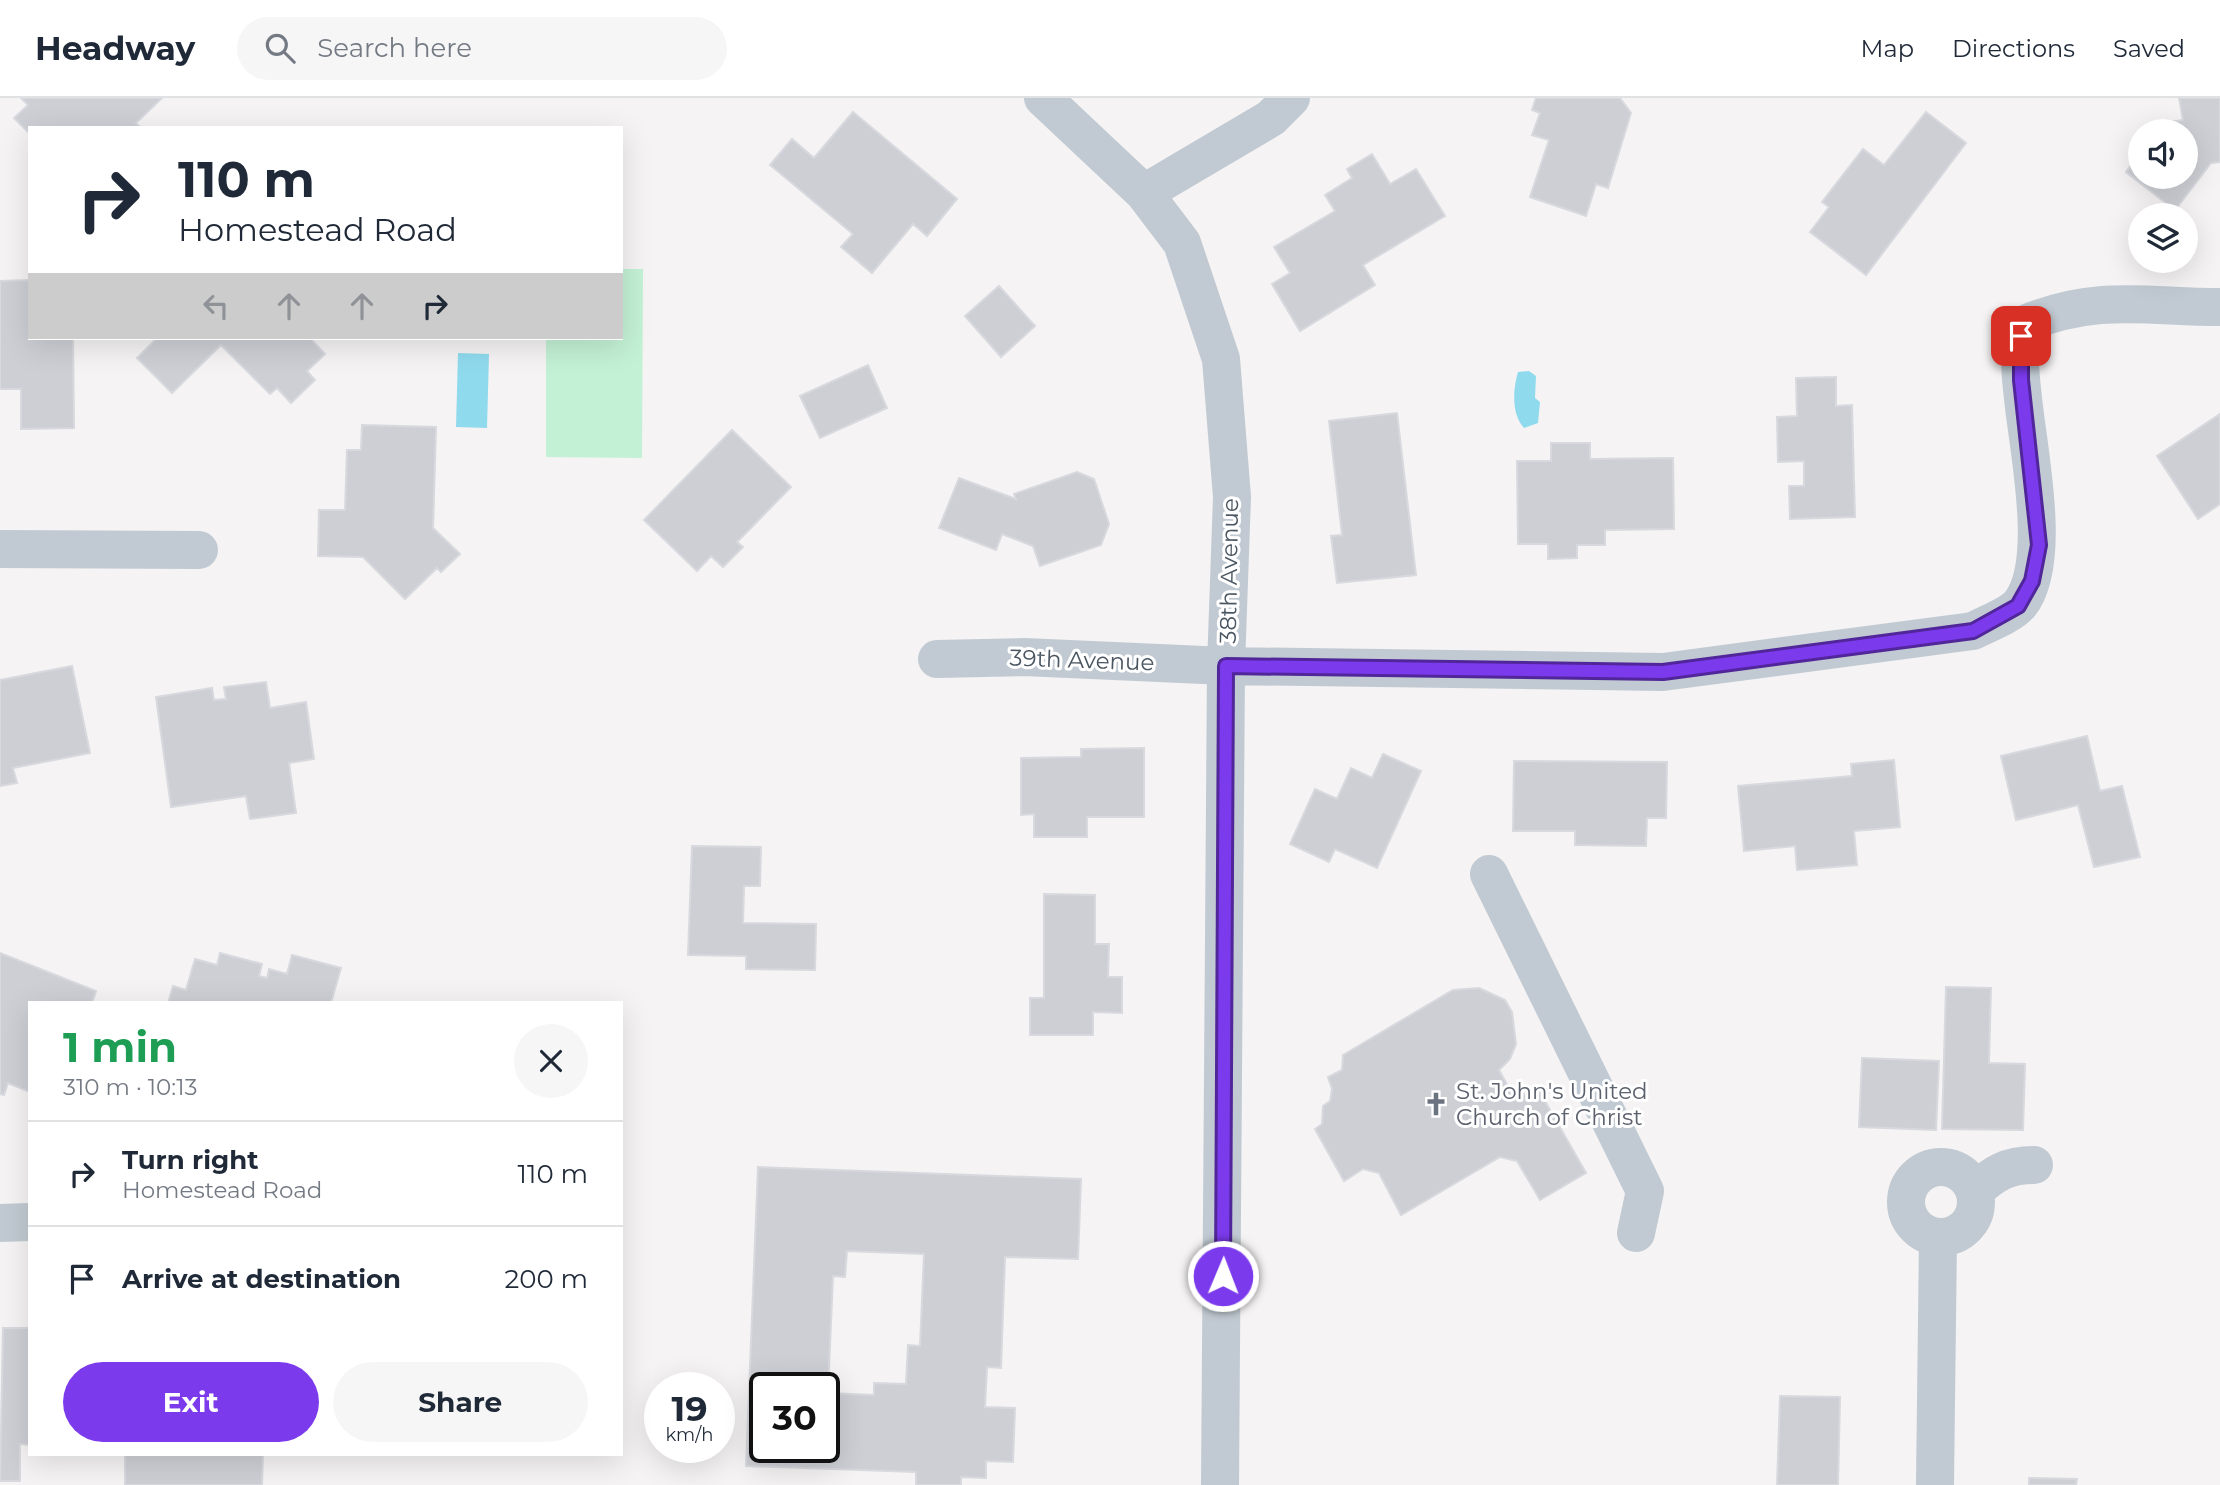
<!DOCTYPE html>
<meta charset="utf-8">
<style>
body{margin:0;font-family:Montserrat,sans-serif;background:#f6f6f7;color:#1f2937;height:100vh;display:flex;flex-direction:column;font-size:26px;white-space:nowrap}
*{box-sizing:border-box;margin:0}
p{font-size:23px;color:#747a83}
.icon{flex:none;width:38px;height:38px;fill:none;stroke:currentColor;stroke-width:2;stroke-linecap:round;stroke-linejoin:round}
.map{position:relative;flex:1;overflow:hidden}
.panel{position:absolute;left:28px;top:903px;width:595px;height:455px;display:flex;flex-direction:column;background:#fff;border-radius:0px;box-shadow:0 7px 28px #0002}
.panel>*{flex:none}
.banner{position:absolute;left:28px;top:28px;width:595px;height:214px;border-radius:0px;box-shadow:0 7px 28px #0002;background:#fff;color:#1f2937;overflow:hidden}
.tools{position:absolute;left:2128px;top:21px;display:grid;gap:14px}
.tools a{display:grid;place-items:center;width:70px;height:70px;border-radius:50%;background:#fff;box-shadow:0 7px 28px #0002;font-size:35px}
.speed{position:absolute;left:644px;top:1274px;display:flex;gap:14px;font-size:35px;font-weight:700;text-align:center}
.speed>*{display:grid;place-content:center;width:91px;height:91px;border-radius:50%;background:#fff;box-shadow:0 7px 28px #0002;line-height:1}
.speed small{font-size:18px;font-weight:400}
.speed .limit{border:4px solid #111;border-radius:10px;background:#fff;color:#111}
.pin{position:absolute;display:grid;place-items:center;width:60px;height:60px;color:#fff;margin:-30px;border-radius:14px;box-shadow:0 4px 10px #0006}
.me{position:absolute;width:77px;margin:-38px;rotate:1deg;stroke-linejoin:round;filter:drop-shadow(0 0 5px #0008)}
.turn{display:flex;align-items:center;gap:24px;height:147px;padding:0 35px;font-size:32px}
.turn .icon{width:91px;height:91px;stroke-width:2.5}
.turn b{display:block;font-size:49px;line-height:60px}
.lanes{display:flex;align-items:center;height:66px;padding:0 35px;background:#0003;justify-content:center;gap:35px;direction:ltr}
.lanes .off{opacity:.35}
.round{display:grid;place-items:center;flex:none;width:74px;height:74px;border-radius:37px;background:#f6f6f7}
.summary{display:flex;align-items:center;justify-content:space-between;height:119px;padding:0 35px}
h1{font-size:42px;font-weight:700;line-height:52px;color:#1e9e55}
.cta{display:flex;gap:14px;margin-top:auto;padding:14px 35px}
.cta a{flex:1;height:80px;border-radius:42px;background:#7c3aed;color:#fff;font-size:28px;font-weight:700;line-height:80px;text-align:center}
.cta a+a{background:#f6f6f7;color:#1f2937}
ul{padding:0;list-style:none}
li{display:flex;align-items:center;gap:21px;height:105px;padding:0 35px;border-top:2px solid #e0e1e3}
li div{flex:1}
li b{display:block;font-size:26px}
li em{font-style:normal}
header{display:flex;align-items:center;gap:42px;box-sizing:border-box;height:98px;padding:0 35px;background:#fff;border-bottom:2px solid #e0e1e3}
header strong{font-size:33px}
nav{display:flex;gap:38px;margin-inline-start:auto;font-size:24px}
.search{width:490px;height:63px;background:#f6f6f7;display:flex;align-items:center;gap:18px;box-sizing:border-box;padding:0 24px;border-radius:38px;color:#747a83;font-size:26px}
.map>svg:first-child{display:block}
</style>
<header>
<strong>Headway</strong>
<div class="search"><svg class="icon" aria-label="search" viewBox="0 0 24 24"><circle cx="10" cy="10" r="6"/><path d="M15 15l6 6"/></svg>Search here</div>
<nav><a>Map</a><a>Directions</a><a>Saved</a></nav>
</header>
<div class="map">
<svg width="2220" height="1387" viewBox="0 0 2220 1387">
<rect width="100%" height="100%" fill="#f5f3f3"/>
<path fill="#c3f1d5" d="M 621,171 L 643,171 L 642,360 L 546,359 L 546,240 L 621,240 Z"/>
<path fill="#90daee" d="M 458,255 L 489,256 L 487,330 L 456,329 Z
M 1529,273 L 1536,278 L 1535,300 L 1540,304 L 1538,325 L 1524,330 C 1511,316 1513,291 1518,274 Z"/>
<path fill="#cdcfd5" stroke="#d7d9de" stroke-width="2" fill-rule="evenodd" d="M 21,0 L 162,0 L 136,25 L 141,30 L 30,30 L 30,36 L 14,20 L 28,7 Z
M 1536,0 L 1620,0 L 1631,15 L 1608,90 L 1596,86 L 1586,118 L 1530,99 L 1549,42 L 1532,37 L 1540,15 L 1532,12 Z
M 2179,0 L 2220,0 L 2220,64 L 2211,65 L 2175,112 L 2126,74 L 2140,55 L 2140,79 L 2186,79 L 2186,33 L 2157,33 L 2163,25 L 2183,22 Z
M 853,14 L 957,101 L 927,138 L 913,126 L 872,175 L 841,149 L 853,136 L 770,67 L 792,41 L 814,60 Z
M 1926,14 L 1966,45 L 1866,177 L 1810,134 L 1829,109 L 1822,104 L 1863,51 L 1884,67 Z
M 1372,56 L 1390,86 L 1416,71 L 1445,118 L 1363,167 L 1375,187 L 1300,233 L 1272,186 L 1290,175 L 1274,149 L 1335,113 L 1325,97 L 1352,80 L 1347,71 Z
M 30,182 L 30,240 L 73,240 L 74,330 L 21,331 L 21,291 L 0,291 L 0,183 Z
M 999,188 L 1035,228 L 1001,259 L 965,218 Z
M 157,240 L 310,240 L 325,256 L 307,273 L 315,282 L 291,305 L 277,290 L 270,296 L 221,247 L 172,295 L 137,260 Z
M 868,267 L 887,310 L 820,340 L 800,298 Z
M 1836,279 L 1836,308 L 1852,307 L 1855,419 L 1790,421 L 1789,388 L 1804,388 L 1804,363 L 1778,364 L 1777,319 L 1797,318 L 1796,280 Z
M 1397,315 L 1416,477 L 1337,485 L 1331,438 L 1342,437 L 1329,323 Z
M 2220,316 L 2220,406 L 2198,421 L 2157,358 Z
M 362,327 L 436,329 L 433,430 L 460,456 L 441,474 L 437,470 L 405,501 L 363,459 L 318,458 L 319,412 L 345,412 L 347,352 L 361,352 Z
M 732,332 L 791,389 L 737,444 L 743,449 L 723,469 L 711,458 L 697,473 L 644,422 Z
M 1551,345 L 1590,345 L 1590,361 L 1673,360 L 1674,431 L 1605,432 L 1605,447 L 1577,447 L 1577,460 L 1548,461 L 1548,446 L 1518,446 L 1517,363 L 1551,363 Z
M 1077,374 L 1094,381 L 1109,426 L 1101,447 L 1040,468 L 1033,448 L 1002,436 L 996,452 L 939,430 L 959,380 L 1016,401 L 1014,396 Z
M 72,568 L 90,655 L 13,670 L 17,685 L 0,688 L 0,582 Z
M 266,584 L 270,610 L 306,604 L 314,661 L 289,665 L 296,715 L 250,721 L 246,698 L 171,709 L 156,599 L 212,590 L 214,602 L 226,601 L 224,589 Z
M 2087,638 L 2100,693 L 2122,688 L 2140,759 L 2094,769 L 2078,707 L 2016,722 L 2001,658 Z
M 1144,650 L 1144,719 L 1087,719 L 1087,739 L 1034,739 L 1034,716 L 1021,717 L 1021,660 L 1081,659 L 1081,651 Z
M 1383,656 L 1421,673 L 1377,770 L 1335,751 L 1329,764 L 1290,746 L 1315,691 L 1337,701 L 1351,670 L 1372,680 Z
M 1894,662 L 1900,729 L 1854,733 L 1857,767 L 1797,772 L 1795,748 L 1744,753 L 1738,688 L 1852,678 L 1851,666 Z
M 1514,663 L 1667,664 L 1666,720 L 1647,720 L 1646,748 L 1575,747 L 1575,733 L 1513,733 Z
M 692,748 L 761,749 L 760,788 L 744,788 L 743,825 L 816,826 L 815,872 L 746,871 L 746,858 L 688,857 Z
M 1044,796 L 1095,797 L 1095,846 L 1109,846 L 1108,879 L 1122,879 L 1122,915 L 1093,914 L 1093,937 L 1030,937 L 1030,900 L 1044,900 Z
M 0,855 L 96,893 L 92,905 L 30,905 L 30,994 L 8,985 L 4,997 L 0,996 Z
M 220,855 L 262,866 L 259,878 L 267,880 L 269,871 L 287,876 L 292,857 L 341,870 L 331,905 L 168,905 L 173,888 L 186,892 L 195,861 L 217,867 Z
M 1946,889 L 1991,890 L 1989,965 L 2025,966 L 2023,1032 L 1942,1031 Z
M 1479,890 L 1505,902 L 1512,914 L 1516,946 L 1510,961 L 1499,972 L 1515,1001 L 1537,989 L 1586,1075 L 1540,1102 L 1517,1063 L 1500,1059 L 1401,1117 L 1379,1075 L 1363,1071 L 1344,1083 L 1315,1031 L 1322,1026 L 1323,1008 L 1330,1003 L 1332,991 L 1328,979 L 1342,972 L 1343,957 L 1453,892 Z
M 1862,960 L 1939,963 L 1936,1032 L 1859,1029 Z
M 758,1069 L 1081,1081 L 1078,1161 L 1005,1159 L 1001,1270 L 987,1269 L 985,1309 L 1015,1310 L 1013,1364 L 986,1363 L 986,1380 L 961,1379 L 961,1387 L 916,1387 L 916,1374 L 746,1368 ZM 847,1153 L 924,1156 L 920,1248 L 908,1247 L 906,1286 L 874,1285 L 874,1297 L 828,1295 L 833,1178 L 845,1179 ZM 765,1290 L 824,1290 L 824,1349 L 765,1349 Z
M 3,1230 L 30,1230 L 30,1347 L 20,1346 L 20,1383 L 0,1383 Z
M 1780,1298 L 1840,1299 L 1838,1387 L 1777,1387 Z
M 125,1356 L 263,1356 L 262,1387 L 125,1387 Z
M 2029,1380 L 2077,1381 L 2076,1387 L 2029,1387 Z"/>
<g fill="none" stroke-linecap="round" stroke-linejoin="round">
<path stroke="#c1cad2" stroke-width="38" d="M 1043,0 L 1144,95 L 1182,145 L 1221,261 L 1232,399 L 1226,568 L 1220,1387
M 1144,95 L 1271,20 L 1291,0
M 0,451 L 199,452
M 937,561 L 1024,559 L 1226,568 L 1663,574 L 1973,533 C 1986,526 2010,518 2020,506 C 2053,464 2028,352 2023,300 C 2020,275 2017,247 2027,225 C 2097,196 2148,209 2220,209
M 1489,776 L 1645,1093 L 1636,1135
M1906 1104a35 35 0 1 1 70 0a35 35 0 1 1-70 0Z
M 1975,1093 C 1994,1075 2008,1067 2034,1067
M 0,1125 L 30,1124
M 1935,1387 L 1938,1139"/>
</g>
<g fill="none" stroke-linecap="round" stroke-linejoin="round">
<g stroke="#51269a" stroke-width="18">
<path id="route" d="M 1223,1178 L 1226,568 L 1663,574 L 1973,533 L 2018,508 L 2032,483 L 2039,447 L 2021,282 L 2021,238"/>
</g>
<use href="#route" stroke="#7c3aed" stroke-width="12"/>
</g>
<defs>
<g id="church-bare" transform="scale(1.89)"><path d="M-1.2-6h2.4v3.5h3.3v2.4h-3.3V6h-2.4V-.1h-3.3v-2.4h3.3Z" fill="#6b7280" stroke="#fff" stroke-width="2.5" paint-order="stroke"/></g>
</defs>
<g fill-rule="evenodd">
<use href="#church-bare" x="1436" y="1006"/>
</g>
<g text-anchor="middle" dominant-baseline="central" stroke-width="6" stroke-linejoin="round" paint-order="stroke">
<g font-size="23" fill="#4a5661" stroke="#fff">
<text transform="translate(1229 473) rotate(-89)">38th Avenue</text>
<text transform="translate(1082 562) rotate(2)">39th Avenue</text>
</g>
<g font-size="23" fill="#5b616d" stroke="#fff" text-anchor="start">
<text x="1456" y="993">St. John's United<tspan x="1456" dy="26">Church of Christ</tspan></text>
</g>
</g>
</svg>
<div class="tools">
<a><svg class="icon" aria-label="sound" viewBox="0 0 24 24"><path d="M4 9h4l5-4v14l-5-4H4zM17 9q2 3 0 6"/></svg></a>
<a><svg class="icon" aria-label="layers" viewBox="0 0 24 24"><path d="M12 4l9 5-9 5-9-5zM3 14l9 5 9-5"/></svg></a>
</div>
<div class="speed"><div>19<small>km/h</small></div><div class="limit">30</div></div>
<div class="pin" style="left:2021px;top:238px;background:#d93025"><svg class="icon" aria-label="arrive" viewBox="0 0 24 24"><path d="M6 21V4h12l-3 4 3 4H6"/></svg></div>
<svg class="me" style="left:1223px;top:1178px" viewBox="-20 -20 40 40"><circle r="17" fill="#7c3aed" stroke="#fff" stroke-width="3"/><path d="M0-11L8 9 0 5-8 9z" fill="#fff"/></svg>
<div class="banner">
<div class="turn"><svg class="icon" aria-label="right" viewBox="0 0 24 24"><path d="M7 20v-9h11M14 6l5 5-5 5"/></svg><div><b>110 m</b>Homestead Road</div></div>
<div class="lanes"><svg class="icon off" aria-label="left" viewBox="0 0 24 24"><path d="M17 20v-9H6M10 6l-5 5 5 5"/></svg><svg class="icon off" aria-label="ahead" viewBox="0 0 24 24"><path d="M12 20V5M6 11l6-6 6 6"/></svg><svg class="icon off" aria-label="ahead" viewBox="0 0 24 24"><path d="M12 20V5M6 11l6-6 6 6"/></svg><svg class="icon" aria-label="right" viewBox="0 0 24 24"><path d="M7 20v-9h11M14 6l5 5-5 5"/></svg></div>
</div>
<section class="panel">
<div class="summary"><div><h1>1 min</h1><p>310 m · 10:13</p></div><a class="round"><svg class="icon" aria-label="close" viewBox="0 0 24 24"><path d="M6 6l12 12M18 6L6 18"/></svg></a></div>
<ul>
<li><svg class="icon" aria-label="right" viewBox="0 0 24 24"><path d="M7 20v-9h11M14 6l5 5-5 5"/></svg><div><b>Turn right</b><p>Homestead Road</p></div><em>110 m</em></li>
<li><svg class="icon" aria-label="arrive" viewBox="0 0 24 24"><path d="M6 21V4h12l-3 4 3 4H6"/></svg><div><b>Arrive at destination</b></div><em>200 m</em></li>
</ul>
<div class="cta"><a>Exit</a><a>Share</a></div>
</section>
</div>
